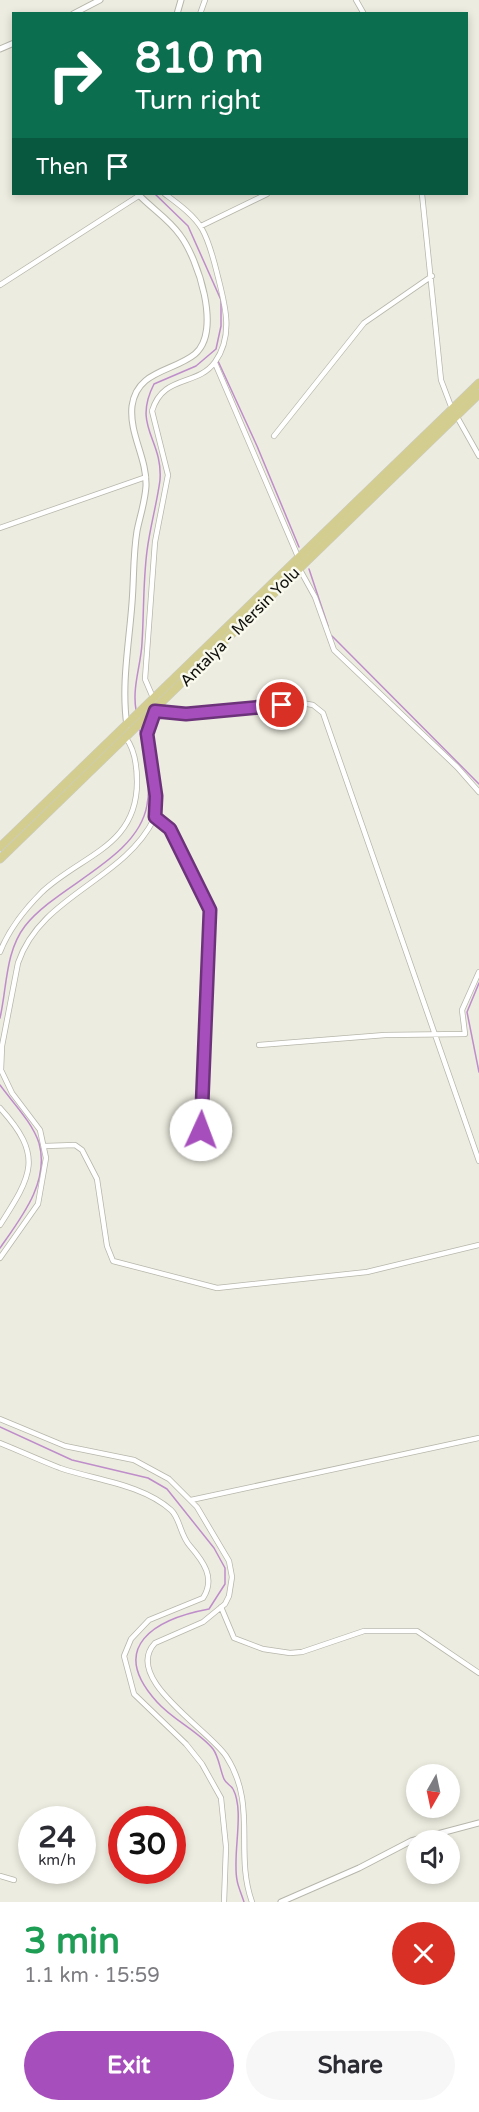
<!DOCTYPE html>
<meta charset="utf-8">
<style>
body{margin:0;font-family:"Varela Round",sans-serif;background:#f7f7f7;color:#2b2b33;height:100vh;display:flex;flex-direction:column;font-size:22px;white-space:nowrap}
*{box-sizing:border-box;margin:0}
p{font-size:20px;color:#7c7c81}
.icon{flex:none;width:33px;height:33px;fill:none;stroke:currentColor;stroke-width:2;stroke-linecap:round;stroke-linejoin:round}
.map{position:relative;height:1902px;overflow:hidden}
.side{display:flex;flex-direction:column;background:#fff;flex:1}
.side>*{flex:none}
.banner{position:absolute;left:12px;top:12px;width:456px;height:183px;border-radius:0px;box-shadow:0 3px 9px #0003;background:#0b6e4f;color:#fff;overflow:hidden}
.needle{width:39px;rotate:189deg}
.controls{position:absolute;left:406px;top:1764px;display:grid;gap:12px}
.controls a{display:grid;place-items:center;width:54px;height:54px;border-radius:50%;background:#fff;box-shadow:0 3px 9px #0003;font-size:30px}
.speed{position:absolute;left:18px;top:1806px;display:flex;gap:12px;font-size:30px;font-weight:700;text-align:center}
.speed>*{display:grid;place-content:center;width:78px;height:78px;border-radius:50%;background:#fff;box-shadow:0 3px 9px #0003;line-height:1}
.speed small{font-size:15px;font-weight:400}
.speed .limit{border:9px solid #d22;background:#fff;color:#111}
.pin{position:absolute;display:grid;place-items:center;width:51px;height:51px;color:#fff;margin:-26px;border:3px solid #fff;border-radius:50%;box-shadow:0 2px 6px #0007}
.me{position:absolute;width:66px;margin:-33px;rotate:2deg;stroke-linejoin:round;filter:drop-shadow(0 0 4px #0008)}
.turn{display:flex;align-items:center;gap:21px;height:126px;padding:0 24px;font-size:27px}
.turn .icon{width:78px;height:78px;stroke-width:2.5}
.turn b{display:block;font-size:42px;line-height:51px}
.then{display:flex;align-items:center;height:57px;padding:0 24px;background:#0003;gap:12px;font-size:22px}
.round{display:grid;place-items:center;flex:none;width:63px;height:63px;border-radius:32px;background:#f7f7f7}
.summary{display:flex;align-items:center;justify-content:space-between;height:102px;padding:0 24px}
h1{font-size:36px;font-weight:700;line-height:45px;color:#1e9e55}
.button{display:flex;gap:12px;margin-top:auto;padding:12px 24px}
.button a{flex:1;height:69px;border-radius:36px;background:#a64fbc;color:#fff;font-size:24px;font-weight:700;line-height:69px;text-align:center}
.button a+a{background:#f7f7f7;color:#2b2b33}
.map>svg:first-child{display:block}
</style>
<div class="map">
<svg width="479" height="1902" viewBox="0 0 479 1902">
<rect width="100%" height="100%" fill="#edece0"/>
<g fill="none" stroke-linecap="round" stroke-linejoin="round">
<path stroke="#be8dca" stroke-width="1.5" d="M 218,361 L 257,446 L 299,547
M 309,569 L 328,626
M 332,636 L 479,784
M 136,710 C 132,687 141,665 142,643 C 144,612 143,582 147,551 C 150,527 157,503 160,480 C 163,439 132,427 154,384 L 196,366 L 216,349 L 221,326 L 221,300 L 188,226 L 155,194
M 479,983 L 467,1012 L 479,1072
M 0,1018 C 7,988 5,952 25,926 C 57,885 138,859 147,805 C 152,780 144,751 139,727
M 0,1085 C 13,1103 32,1122 39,1143 C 50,1182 21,1218 0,1248
M 0,1427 L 72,1460 L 148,1478 L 167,1489 L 214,1548 L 225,1568 L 225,1584 L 209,1609 C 155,1619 107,1647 157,1702 C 173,1720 198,1731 213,1749 C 219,1757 220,1770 224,1779 C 226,1784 231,1785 233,1789 C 245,1811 232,1855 237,1880 C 238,1887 242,1895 244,1902"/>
<g stroke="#b7b6ab" stroke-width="6">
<path id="minor" d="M 356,0 L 364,14
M 200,14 L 205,0
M 422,194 L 441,380 L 452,409
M 201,226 L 267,194
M 0,285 L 140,195
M 215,363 L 299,559
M 456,415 L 479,456
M 274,436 L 364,323 L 432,276
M 0,528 L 146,477
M 299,568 L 315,597 L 334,650 L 457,767 L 479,792
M 154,700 L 145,679 L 155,542 L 168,475 L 152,411 C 163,374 197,387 215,362 C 234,335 225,305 218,277 C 214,261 210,243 202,229 C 194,215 177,203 165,194
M 155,817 L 170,829 L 210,910 L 201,1130
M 0,952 C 9,929 24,910 42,892 C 81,855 137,847 137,782 C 137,768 135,750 126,738
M 259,1045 L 385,1035 L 465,1034 L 462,1010 L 479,972
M 0,1108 C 44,1156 32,1175 0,1225
M 45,1146 L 75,1145 L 82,1150 L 97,1179 L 107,1246 L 113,1261 L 217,1288 L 367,1272 L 479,1245
M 0,1258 L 38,1204 L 46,1158 L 40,1130 L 12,1093 L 1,1070 L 2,1046 L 18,963 C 41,895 123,881 154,819 C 165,796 146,757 147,732 C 148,725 153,718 155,711 L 186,714 L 302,703 L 313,705 L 323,713 L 479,1161
M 0,1419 L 65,1446 L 134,1460 L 169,1479 L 197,1507 L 229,1561 L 232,1577 L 229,1596 L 225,1604 L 203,1622 L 155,1643 C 122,1678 208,1729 226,1756 C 258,1805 234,1852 252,1902
M 0,1443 C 20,1451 39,1460 60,1468 C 95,1480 142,1484 171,1510 C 180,1518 180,1535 190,1546 C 203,1561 216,1578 203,1598 L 149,1620 L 131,1639 L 124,1656 L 134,1694 L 186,1744 L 202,1764 L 221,1798 L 226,1847 L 224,1902
M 191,1500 L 479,1438
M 221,1607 L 234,1638 L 263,1649 L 290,1653 L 302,1652 L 364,1631 L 417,1631 L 479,1673
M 0,1876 L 14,1880"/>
</g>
<g stroke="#b7b6ab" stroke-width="7">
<path id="tertiary" d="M 73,14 L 100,0
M 177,14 L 181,0
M 0,49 L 14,43
M 127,726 C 121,685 129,644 132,603 C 134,579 133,555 137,531 C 140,516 145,502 146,486 C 147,458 129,434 132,406 C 137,370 173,372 195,354 C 222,331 198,259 180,235 C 169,219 151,208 138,194
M 281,1902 L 359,1868 L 411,1841 L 479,1823"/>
</g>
<g stroke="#cacaca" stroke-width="9">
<path id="trunk" d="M 0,847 L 479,383
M 0,859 L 479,394"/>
</g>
<use href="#minor" stroke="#fff" stroke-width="4.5"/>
<use href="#tertiary" stroke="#fff" stroke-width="5"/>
<use href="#trunk" stroke="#d3ce8f" stroke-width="8"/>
</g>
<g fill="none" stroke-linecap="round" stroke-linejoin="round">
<g stroke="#6c337a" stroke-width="15">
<path id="route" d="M 201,1130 L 210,910 L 170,829 L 155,817 L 156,796 L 147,734 L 155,711 L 186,714 L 282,705"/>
</g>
<use href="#route" stroke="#a64fbc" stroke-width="10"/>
</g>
<g text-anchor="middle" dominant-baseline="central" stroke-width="5" stroke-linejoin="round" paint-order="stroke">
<g font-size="16" fill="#10100c" stroke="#faf9ed">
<text transform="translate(240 627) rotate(-45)">Antalya - Mersin Yolu</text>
</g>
</g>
</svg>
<div class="controls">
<a><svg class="needle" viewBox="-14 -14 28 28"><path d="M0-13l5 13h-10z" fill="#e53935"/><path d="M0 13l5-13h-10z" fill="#7c7c81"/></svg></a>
<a><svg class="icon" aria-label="sound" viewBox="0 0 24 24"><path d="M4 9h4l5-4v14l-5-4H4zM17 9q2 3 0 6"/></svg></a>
</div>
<div class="speed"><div>24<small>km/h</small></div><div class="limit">30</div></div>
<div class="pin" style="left:282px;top:705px;background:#d93025"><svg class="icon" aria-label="arrive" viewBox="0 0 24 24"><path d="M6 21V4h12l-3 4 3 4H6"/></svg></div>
<svg class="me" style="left:201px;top:1130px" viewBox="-20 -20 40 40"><circle r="19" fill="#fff"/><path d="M0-13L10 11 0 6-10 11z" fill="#a64fbc"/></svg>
<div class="banner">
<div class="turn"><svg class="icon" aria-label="right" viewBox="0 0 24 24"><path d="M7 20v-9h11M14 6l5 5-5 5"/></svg><div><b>810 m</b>Turn right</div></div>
<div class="then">Then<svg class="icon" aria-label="arrive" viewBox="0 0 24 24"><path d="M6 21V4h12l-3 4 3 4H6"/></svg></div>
</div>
</div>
<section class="side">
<div class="summary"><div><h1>3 min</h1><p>1.1 km · 15:59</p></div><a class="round" style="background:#d93025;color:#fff"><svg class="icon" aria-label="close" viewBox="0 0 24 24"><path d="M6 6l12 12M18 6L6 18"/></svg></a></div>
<div class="button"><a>Exit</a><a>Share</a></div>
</section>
